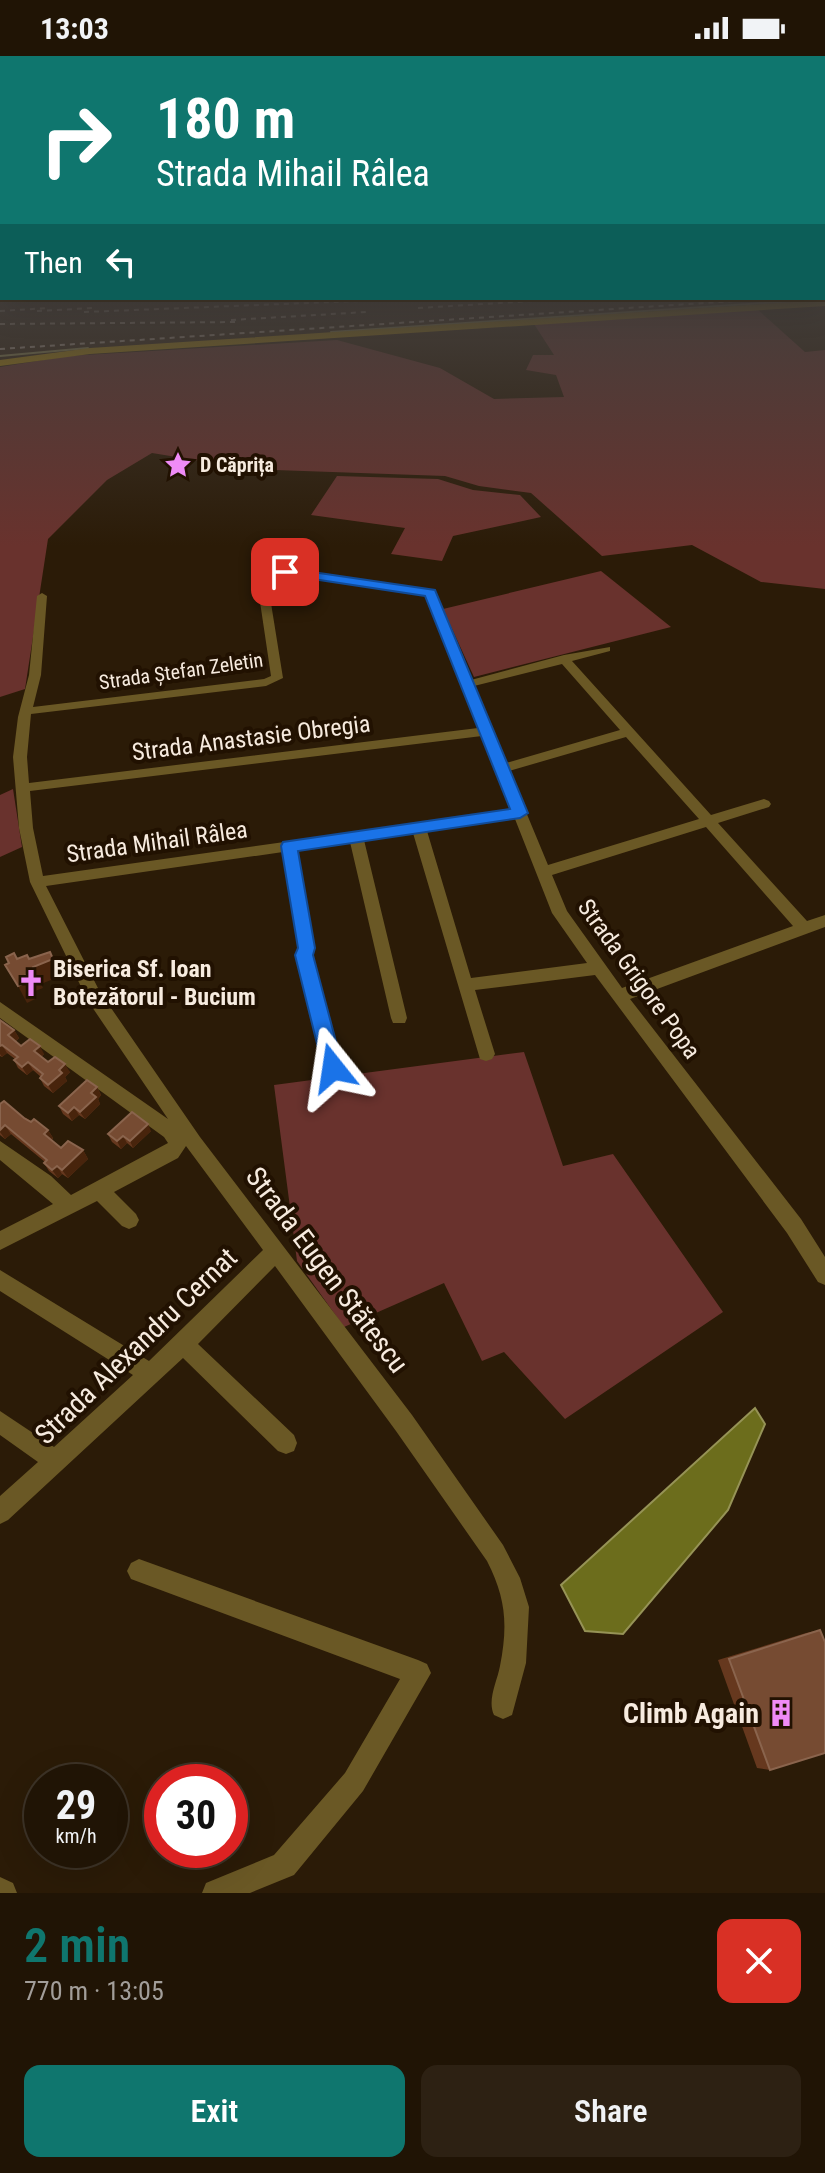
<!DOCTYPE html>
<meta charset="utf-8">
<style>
body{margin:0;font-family:"Roboto Condensed",sans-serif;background:#2d2113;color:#f1f3f6;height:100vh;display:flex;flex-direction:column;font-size:30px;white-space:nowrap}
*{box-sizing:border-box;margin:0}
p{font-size:26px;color:#a29e9a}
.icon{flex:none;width:44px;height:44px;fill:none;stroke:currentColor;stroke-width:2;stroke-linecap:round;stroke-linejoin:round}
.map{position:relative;height:1837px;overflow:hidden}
.sheet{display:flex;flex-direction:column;background:#201405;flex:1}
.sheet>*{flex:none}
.hud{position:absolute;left:0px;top:0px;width:826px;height:244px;box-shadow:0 8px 32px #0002,0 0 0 2px #3d3327;background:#0f766e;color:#fff;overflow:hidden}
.speed{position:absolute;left:24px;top:1708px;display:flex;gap:16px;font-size:40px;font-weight:700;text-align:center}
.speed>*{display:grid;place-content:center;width:104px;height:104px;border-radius:50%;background:#201405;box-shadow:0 8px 32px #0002,0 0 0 2px #3d3327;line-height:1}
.speed small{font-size:20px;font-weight:400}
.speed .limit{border:12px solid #d22;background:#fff;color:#111}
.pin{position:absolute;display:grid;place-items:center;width:68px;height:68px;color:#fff;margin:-34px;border-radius:16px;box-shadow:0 4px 12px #0006}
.me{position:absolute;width:88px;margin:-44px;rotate:345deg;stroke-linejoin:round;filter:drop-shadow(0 0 6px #0008)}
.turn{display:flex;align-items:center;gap:28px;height:168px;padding:0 24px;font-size:36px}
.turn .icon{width:104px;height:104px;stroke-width:2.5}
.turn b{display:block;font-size:56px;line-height:68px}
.then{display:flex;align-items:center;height:76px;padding:0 24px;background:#0003;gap:16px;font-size:30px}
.round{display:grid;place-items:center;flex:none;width:84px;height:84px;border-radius:16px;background:#2d2113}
.head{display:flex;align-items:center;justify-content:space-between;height:136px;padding:0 24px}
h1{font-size:48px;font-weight:600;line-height:60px;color:#0f766e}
.cta{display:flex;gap:16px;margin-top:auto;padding:16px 24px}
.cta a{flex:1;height:92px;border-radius:16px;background:#0f766e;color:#fff;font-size:32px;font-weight:600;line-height:92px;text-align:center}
.cta a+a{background:#2d2113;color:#f1f3f6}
.status{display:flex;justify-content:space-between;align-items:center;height:56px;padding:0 40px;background:#201405;direction:ltr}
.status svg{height:22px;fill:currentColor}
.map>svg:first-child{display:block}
</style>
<div class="status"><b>13:03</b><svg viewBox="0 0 49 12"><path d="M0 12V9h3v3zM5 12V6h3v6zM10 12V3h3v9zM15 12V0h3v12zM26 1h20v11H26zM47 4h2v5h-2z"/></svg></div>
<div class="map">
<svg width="825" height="1837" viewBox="0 0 825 1837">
<rect width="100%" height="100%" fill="#2b1b07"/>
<path fill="#69322d" d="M 757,253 L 805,296 L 825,294 L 825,533 L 761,526 L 692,489 L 602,500 L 531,437 L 479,430 L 445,420 L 250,413 L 152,397 L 107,424 L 48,483 L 25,633 L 0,641 L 0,311 L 68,300 L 337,284 L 440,312 L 494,343 L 564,341 L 556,319 L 526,314 L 533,299 L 554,299 L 534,268 Z
M 337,420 L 438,423 L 473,434 L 520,439 L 541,461 L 453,480 L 442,505 L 391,498 L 405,472 L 311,459 Z
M 601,515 L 671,571 L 474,621 L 443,553 Z
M 13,733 L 22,791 L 0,801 L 0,739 Z
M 524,996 L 563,1110 L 613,1098 L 723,1256 L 565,1363 L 504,1296 L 482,1305 L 444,1227 L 344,1271 L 297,1205 L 274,1029 Z"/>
<path fill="#6c6d1c" stroke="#969356" stroke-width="2" d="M 755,1352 L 765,1368 L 728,1454 L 623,1578 L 585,1575 L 561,1529 Z"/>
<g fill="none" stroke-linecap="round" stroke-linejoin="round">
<path stroke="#969356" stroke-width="2" d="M 331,276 L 825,243
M 0,300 L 88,292"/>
<path fill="#6a5825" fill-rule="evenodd" d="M 260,509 L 434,535 L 471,624 L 564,599 L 610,591 L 610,595 L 572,605 L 711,759 L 764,743 L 769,745 L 771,748 L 769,751 L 718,767 L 807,865 L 825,859 L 825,871 L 630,943 L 801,1163 L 825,1201 L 825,1229 L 818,1226 L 787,1177 L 595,919 L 475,934 L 495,998 L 492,1003 L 486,1005 L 480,1003 L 413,777 L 364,784 L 407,962 L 405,967 L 393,967 L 391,962 L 350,786 L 297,794 L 315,892 L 312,899 L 342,1012 L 339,1017 L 333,1019 L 327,1017 L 324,1012 L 296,899 L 299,892 L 283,796 L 46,830 L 100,936 L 200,1081 L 412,1359 L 503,1489 L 520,1522 L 529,1551 L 526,1607 L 512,1659 L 503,1663 L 494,1659 C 487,1644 497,1626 500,1610 C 508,1569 506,1542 487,1505 L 396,1375 L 275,1210 L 198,1288 L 294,1379 L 297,1387 L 294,1395 L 286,1398 L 278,1395 L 183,1302 L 8,1464 L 0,1468 L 0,1440 L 38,1406 L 0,1379 L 0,1355 L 54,1391 L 133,1319 L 0,1235 L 0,1214 L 149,1305 L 263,1194 L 186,1090 L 178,1102 L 114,1136 L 136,1158 L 139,1164 L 136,1170 L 129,1173 L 122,1170 L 97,1145 L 0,1194 L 0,1175 L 53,1148 L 0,1104 L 0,1085 L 51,1120 L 71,1139 L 168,1087 L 164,1081 L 0,962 L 0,946 L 168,1063 L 88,945 L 30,826 L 19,772 L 13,701 L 18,661 L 29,619 L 37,540 L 42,537 L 47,540 L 41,619 L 33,651 L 264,623 L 271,620 L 255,512 ZM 266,516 L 426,540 L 478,672 L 29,727 L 27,701 L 31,658 L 266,630 L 283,622 ZM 562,608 L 620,674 L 506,707 L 474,630 ZM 482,680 L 511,754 L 43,820 L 33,772 L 30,735 ZM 626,681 L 699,763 L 548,809 L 509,715 ZM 515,763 L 552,857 L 587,907 L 471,922 L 427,775 ZM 706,771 L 793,870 L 622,932 L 567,855 L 552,819 Z
M 139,1503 L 418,1604 L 427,1608 L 431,1617 L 363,1735 L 294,1819 L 250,1837 L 202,1837 L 206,1827 L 274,1799 L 345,1717 L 400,1623 L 131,1523 L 127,1515 L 131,1507 Z
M 0,1821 L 13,1827 L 17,1837 L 0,1837 Z"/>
<path fill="#b79002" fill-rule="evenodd" d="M 825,244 L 825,250 L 90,298 L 0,310 L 0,304 L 90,292 Z"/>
<path stroke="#baac9e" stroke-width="2" stroke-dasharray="5 5" stroke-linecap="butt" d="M 0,243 L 10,242
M 80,244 L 114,242
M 418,252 L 582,242
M 0,255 L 48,252
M 37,255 L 93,252
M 84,256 L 432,242
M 231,264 L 366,256
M 0,268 L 239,266
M 0,293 L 781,242"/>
</g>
<path fill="#66381e" d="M 0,964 L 14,974 L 19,982 L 16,985 L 21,990 L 44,998 L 41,1001 L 48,1006 L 70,1016 L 65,1021 L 67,1025 L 53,1037 L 44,1030 L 40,1022 L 41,1021 L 33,1014 L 27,1019 L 18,1012 L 14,1004 L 15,1003 L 7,997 L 2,1001 L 0,1000 Z
M 97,1031 L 101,1039 L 98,1043 L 100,1048 L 85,1063 L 79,1059 L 72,1065 L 63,1058 L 59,1050 Z
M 0,1048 L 48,1074 L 53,1082 L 52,1084 L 61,1092 L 83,1094 L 88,1103 L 68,1122 L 62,1118 L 58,1122 L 49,1115 L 44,1107 L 45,1106 L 11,1078 L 5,1083 L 0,1079 Z
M 151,1075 L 133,1092 L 127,1087 L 121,1093 L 112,1086 L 108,1078 Z
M 820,1574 L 770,1714 L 757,1712 L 718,1604 L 806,1577 Z"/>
<path fill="#48240c" d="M 50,896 L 61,920 L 41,928 L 43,932 L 33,936 L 35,943 L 27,947 L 18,930 L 24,920 Z
M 14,974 L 19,982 L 13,987 L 8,979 Z
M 2,989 L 7,997 L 2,1001 L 0,998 L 0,990 Z
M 40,990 L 44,998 L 38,1003 L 34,995 Z
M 28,1006 L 33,1014 L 27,1019 L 22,1011 Z
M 65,1008 L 70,1016 L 65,1021 L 67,1025 L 53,1037 L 48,1029 L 59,1014 Z
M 97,1031 L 101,1039 L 98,1043 L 100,1048 L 85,1063 L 80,1056 L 91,1037 Z
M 74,1051 L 79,1059 L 72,1065 L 68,1057 Z
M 148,1068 L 151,1075 L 133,1092 L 130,1085 Z
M 5,1069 L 11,1078 L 5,1083 L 0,1076 L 0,1074 Z
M 48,1074 L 53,1082 L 49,1086 L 44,1078 Z
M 123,1080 L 127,1087 L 121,1093 L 117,1085 Z
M 83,1094 L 88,1103 L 68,1122 L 62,1114 Z
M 57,1110 L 62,1118 L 58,1122 L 52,1114 Z"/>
<path fill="#764b32" stroke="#8a644d" stroke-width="2" d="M 50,896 L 53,903 L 33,911 L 34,916 L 24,920 L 27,926 L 18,930 L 5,909 L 9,907 L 6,901 L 14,897 L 17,903 L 27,899 L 29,903 Z
M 0,964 L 14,974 L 8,979 L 21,990 L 30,983 L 40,990 L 34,995 L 48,1006 L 55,1001 L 65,1008 L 59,1014 L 62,1017 L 48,1029 L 40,1022 L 43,1018 L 28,1006 L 22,1011 L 14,1004 L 18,1001 L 2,989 L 0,990 Z
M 87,1024 L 97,1031 L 91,1037 L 96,1041 L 80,1056 L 74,1051 L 68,1057 L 59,1050 Z
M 4,1045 L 24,1062 L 31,1066 L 34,1063 L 48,1074 L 44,1078 L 61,1092 L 68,1085 L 83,1094 L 62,1114 L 57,1110 L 52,1114 L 44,1107 L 47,1104 L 5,1069 L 0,1074 L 0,1048 Z
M 132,1056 L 148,1068 L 130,1085 L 123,1080 L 117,1085 L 108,1078 Z
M 820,1574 L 825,1586 L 825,1697 L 770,1714 L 729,1603 Z"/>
<linearGradient id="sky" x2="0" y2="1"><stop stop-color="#180f04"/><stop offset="0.48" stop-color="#443f3c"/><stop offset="1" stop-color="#443f3c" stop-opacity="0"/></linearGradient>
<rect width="825" height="490" fill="url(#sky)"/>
<path fill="#1a73e8" stroke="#114b97" stroke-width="2" d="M 285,512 L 435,534 L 528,757 L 520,762 L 298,795 L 315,892 L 313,899 L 343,1012 L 340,1018 L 333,1021 L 326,1018 L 323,1012 L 295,899 L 298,892 L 281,790 L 283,786 L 510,753 L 425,540 L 280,518 L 279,516 Z"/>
<defs>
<g id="sight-bare" transform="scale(2.16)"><path d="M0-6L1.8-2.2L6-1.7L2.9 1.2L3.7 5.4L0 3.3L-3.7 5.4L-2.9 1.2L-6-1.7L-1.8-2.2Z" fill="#ef8bf7" stroke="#211101" stroke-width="2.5" paint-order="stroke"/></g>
<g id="church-bare" transform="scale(2.16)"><path d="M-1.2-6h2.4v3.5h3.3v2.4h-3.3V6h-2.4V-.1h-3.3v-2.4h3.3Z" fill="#ef8bf7" stroke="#211101" stroke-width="2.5" paint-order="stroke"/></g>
<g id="building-bare" transform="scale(2.16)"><path d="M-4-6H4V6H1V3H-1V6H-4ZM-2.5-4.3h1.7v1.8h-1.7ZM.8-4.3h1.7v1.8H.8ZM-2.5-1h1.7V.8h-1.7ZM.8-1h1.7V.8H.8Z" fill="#ef8bf7" stroke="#211101" stroke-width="2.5" paint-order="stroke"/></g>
</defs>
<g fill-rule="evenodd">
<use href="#sight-bare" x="178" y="409"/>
<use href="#church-bare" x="31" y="927"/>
<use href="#building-bare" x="781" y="1657"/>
</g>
<g text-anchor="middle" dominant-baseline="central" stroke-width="8" stroke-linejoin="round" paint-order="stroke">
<g font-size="20" font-weight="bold" fill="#f7ebdf" stroke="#211101" text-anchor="start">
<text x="200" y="409">D Căprița</text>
</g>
<g font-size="20" fill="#f7ebdf" stroke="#211101">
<text transform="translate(181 615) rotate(-8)">Strada Ștefan Zeletin</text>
</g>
<g font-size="24" fill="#f7ebdf" stroke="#211101">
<text transform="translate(251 682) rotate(-7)">Strada Anastasie Obregia</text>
<text transform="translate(157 786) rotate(-8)">Strada Mihail Râlea</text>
<text transform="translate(639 923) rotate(54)">Strada Grigore Popa</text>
</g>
<g font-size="24" font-weight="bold" fill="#f7ebdf" stroke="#211101" text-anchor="start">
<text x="53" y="913">Biserica Sf. Ioan<tspan x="53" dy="28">Botezătorul - Bucium</tspan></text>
</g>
<g font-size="28" fill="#f7ebdf" stroke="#211101">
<text transform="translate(327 1214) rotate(53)">Strada Eugen Stătescu</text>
<text transform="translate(136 1290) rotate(-44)">Strada Alexandru Cernat</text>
</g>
<g font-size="28" font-weight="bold" fill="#f7ebdf" stroke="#211101" text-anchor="end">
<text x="759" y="1657">Climb Again</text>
</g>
</g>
</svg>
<div class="speed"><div>29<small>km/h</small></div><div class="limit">30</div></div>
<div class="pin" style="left:285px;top:516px;background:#d93025"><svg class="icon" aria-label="arrive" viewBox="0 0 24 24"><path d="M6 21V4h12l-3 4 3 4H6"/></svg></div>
<svg class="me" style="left:333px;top:1012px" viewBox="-20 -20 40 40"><path d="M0-17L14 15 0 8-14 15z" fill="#1a73e8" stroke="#fff" stroke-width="4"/></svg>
<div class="hud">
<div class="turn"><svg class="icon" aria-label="right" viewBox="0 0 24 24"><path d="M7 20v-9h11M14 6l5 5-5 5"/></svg><div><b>180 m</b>Strada Mihail Râlea</div></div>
<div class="then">Then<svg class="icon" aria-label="left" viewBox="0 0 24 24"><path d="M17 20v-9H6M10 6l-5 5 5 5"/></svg></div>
</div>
</div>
<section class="sheet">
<div class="head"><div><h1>2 min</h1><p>770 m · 13:05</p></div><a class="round" style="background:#d93025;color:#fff"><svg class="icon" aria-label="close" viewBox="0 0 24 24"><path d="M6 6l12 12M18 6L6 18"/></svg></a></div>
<div class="cta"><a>Exit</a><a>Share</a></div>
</section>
